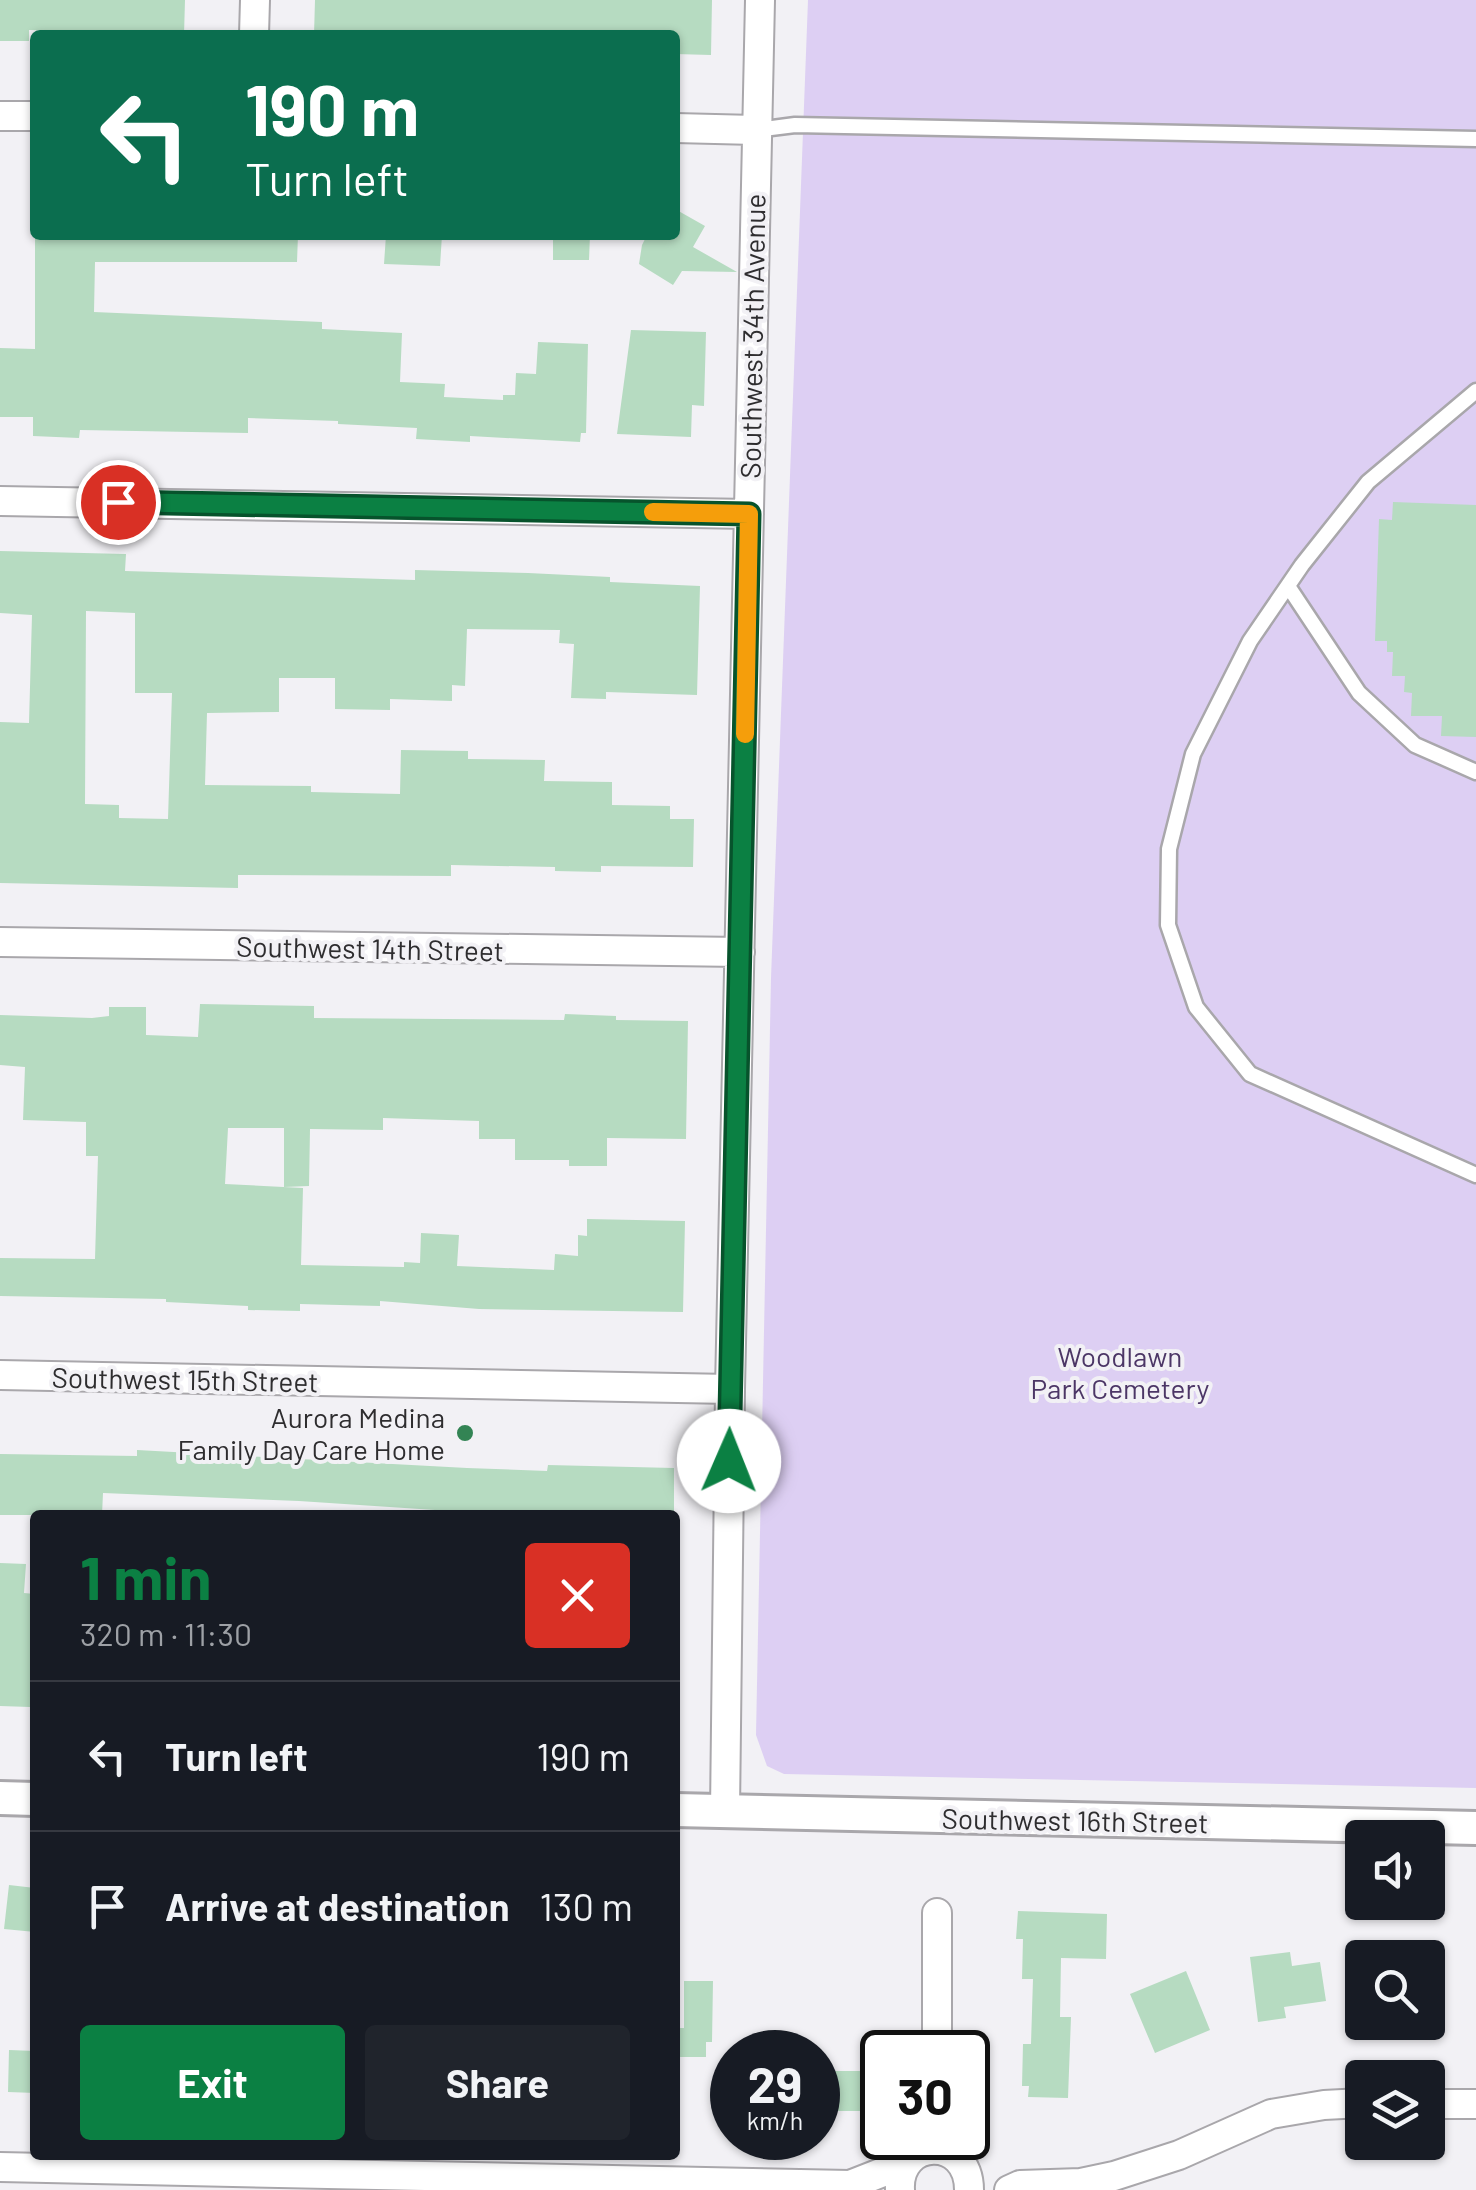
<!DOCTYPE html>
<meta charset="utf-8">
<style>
body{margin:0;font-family:Barlow,sans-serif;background:#20242c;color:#f1f3f6;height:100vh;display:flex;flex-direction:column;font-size:38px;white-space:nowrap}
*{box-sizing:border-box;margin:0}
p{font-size:32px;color:#9ea1a6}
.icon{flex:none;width:55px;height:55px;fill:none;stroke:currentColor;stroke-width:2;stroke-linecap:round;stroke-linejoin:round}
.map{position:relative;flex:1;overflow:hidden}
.panel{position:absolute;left:30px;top:1510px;width:650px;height:650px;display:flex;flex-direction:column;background:#171b24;border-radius:10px;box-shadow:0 2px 8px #0004}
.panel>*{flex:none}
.guide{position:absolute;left:30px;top:30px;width:650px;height:210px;border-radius:10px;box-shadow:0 2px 8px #0004;background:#0b6e4f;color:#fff;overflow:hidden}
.fabs{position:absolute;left:1345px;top:1820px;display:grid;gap:20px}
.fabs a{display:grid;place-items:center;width:100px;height:100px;border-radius:10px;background:#171b24;box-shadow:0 2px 8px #0004;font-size:50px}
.speed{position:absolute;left:710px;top:2030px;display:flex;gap:20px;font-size:50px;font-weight:700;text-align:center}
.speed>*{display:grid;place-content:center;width:130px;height:130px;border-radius:50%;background:#171b24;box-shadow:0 2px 8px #0004;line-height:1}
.speed small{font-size:25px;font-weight:400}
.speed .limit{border:5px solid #111;border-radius:15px;background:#fff;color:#111}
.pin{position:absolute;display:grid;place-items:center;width:85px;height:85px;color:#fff;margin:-42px;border:5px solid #fff;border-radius:50%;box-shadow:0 2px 10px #0007}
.me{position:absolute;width:110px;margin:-55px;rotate:1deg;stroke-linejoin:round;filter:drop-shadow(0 0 8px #0008)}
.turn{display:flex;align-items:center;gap:35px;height:210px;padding:0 50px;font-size:45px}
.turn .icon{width:130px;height:130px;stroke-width:2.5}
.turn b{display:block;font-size:70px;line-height:85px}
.round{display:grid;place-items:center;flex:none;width:105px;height:105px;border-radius:10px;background:#20242c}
.overview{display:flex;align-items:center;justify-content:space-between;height:170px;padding:0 50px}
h1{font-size:60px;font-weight:700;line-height:75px;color:#0b8043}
.button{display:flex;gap:20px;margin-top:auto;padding:20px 50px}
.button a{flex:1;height:115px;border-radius:10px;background:#0b8043;color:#fff;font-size:40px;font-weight:700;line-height:115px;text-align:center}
.button a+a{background:#20242c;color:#f1f3f6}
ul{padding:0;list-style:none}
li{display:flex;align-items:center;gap:30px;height:150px;padding:0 50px;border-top:2px solid #363941}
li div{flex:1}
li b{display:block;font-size:38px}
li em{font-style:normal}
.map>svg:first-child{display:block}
</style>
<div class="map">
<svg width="1476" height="2190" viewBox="0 0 1476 2190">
<rect width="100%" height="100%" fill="#f2f1f5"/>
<path fill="#ddcff3" d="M 808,0 L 1476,0 L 1476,1788 L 784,1774 L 767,1766 L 756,1735 L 771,978 Z"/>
<path fill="#b6dbc1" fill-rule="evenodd" d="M 0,0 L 185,0 L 184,35 L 29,30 L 29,41 L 0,41 Z
M 315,0 L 712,0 L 711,55 L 675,54 L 675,35 L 314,35 Z
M 675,209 L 705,226 L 693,247 L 737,272 L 682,271 L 673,285 L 639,264 L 642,245 L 647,235 L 675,235 Z
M 35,235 L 298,235 L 297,262 L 95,262 L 94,312 L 322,322 L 322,329 L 402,333 L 400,382 L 445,384 L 444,397 L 503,400 L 503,395 L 515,395 L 516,373 L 536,374 L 538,342 L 588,344 L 586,433 L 581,433 L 580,442 L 470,436 L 470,442 L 416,439 L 417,428 L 338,424 L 338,421 L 248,418 L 248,433 L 80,430 L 79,438 L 33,436 L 33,417 L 0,417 L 0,348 L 35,349 Z
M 386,235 L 442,235 L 440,266 L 384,264 Z
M 553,235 L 590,235 L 589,260 L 553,260 Z
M 631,330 L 706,332 L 704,406 L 692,405 L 691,437 L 617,434 Z
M 1393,502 L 1476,505 L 1476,737 L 1441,736 L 1442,716 L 1411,716 L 1412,693 L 1404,692 L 1405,676 L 1392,676 L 1393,652 L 1387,652 L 1387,641 L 1375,641 L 1379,519 L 1392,520 Z
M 0,551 L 126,554 L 125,571 L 415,580 L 415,570 L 528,573 L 610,577 L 610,582 L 700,586 L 697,695 L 606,692 L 606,699 L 571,698 L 574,644 L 559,643 L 560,630 L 467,629 L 465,686 L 452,685 L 452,701 L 390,699 L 390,710 L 335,709 L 335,678 L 279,678 L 279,712 L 207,713 L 205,785 L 311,786 L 311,792 L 400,794 L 401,750 L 468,751 L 468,759 L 545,760 L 544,781 L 612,782 L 612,805 L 670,806 L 670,819 L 694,819 L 693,867 L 601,866 L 601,872 L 555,871 L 555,867 L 451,865 L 451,876 L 238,875 L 238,888 L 0,883 L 0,722 L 29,723 L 32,615 L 0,613 ZM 86,611 L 135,613 L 135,693 L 172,693 L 168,819 L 119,818 L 119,805 L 85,804 Z
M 200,1004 L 314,1006 L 314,1018 L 564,1020 L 565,1014 L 616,1016 L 616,1020 L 688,1021 L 686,1139 L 607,1138 L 607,1166 L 569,1166 L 569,1160 L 515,1160 L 515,1139 L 479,1139 L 479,1121 L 383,1118 L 383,1130 L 310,1129 L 309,1186 L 284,1187 L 284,1128 L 228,1128 L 225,1184 L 303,1188 L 301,1265 L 404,1267 L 404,1262 L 420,1263 L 421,1233 L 459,1235 L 457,1266 L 554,1270 L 555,1254 L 578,1256 L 578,1235 L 587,1236 L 587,1219 L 685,1221 L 683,1312 L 479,1309 L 380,1301 L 380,1306 L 300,1304 L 300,1311 L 248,1310 L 248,1306 L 166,1302 L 166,1299 L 0,1296 L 0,1258 L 95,1259 L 98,1156 L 86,1156 L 86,1122 L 23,1120 L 25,1067 L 0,1065 L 0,1015 L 92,1018 L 109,1016 L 109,1007 L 146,1007 L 146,1035 L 198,1037 Z
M 137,1450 L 467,1468 L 547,1471 L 548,1465 L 674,1468 L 674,1515 L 465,1515 L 465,1512 L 299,1501 L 103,1493 L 102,1515 L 0,1515 L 0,1454 L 137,1456 Z
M 0,1563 L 26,1564 L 24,1593 L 35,1594 L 30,1707 L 0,1706 Z
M 9,1885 L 35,1888 L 35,1932 L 4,1929 Z
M 1018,1911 L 1107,1914 L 1106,1959 L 1061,1958 L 1060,2017 L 1071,2017 L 1068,2098 L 1028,2097 L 1029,2086 L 1022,2086 L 1023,2044 L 1031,2044 L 1033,1979 L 1022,1979 L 1023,1939 L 1016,1939 Z
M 1290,1952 L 1292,1966 L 1320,1962 L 1326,2001 L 1284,2007 L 1286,2018 L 1258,2022 L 1250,1957 Z
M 1186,1971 L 1210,2030 L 1155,2053 L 1130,1994 Z
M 684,1981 L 713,1981 L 712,2042 L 706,2042 L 706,2057 L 676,2057 L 676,2028 L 684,2028 Z
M 9,2050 L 35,2051 L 35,2093 L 8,2092 Z
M 818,2071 L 864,2071 L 864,2111 L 818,2111 Z"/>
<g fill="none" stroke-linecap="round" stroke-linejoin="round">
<g stroke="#a9a7ab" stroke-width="19">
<path id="service" d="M 756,130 L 795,125 L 1476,139
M 1476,391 L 1368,482 L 1302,565 L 1250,641 L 1193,754 L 1169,849 L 1168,925 L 1196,1007 L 1250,1074 L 1476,1175
M 1288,586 L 1359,693 L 1415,745 L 1476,772"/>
</g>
<g stroke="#a9a7ab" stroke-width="32">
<path id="minor" d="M 254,35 L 255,0
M 0,116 L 35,116
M 675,128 L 755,130
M 0,501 L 749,514
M 0,942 L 740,952
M 0,1375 L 730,1389
M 725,1811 L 730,1389 L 760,0
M 937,2052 L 937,1913
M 1428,2104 L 1476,2104
M 0,2167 L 850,2185 L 906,2163
M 900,2190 C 897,2138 969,2135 969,2190
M 1009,2190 L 1020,2185 L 1081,2183 L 1114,2176 L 1179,2155 L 1271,2114 L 1324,2105 L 1362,2103"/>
</g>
<g stroke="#a9a7ab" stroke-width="38">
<path id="tertiary" d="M 0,1798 L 35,1799
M 675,1810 L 1476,1828"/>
</g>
<use href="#service" stroke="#fff" stroke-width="14"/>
<use href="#minor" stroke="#fff" stroke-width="28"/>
<use href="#tertiary" stroke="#fff" stroke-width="32"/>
</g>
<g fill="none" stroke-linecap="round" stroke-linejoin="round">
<g stroke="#07532c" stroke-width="25">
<path id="route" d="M 118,502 L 749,514 L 729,1461"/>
</g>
<use href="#route" stroke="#0b8043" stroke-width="18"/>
<path stroke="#f59e0b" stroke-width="18" d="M 653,512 L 749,514 L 745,734"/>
</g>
<circle fill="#338454" stroke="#f2f1f5" stroke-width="4" cx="465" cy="1433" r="10"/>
<g text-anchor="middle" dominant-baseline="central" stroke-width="8" stroke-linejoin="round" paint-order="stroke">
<g font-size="28" fill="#2e2d2f" stroke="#f2f1f5">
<text transform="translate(752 336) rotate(-89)">Southwest 34th Avenue</text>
<text transform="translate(370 948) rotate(1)">Southwest 14th Street</text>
<text transform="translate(185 1379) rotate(1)">Southwest 15th Street</text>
<text transform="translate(1075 1820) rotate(1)">Southwest 16th Street</text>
</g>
<g font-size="28" fill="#4c3666" stroke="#f2f1f5">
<text x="1120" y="1356">Woodlawn<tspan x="1120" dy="32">Park Cemetery</tspan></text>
</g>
<g font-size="28" fill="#2e2d2f" stroke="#f2f1f5" text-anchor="end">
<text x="445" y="1417">Aurora Medina<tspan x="445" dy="32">Family Day Care Home</tspan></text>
</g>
</g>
</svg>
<div class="fabs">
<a><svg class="icon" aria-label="sound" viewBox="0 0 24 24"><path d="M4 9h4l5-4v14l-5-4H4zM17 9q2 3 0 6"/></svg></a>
<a><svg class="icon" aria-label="search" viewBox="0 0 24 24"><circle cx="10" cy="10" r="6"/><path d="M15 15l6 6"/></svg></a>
<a><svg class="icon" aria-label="layers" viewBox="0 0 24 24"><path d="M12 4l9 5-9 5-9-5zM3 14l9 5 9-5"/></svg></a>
</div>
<div class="speed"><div>29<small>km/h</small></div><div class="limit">30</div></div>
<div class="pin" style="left:118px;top:502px;background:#d93025"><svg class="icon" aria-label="arrive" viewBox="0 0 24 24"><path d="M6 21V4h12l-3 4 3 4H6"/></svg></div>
<svg class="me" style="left:729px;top:1461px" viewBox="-20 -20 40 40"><circle r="19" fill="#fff"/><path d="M0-13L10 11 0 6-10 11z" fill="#0b8043"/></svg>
<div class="guide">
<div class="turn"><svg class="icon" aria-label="left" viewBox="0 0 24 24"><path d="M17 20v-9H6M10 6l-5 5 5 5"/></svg><div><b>190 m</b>Turn left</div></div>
</div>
<section class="panel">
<div class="overview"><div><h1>1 min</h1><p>320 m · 11:30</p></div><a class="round" style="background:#d93025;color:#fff"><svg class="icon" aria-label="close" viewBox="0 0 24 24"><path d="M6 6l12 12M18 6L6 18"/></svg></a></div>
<ul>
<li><svg class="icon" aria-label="left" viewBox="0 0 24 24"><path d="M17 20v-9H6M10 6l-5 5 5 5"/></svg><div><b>Turn left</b></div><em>190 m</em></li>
<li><svg class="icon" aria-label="arrive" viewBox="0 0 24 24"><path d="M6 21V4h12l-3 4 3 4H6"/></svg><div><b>Arrive at destination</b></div><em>130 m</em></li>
</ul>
<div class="button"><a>Exit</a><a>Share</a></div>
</section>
</div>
